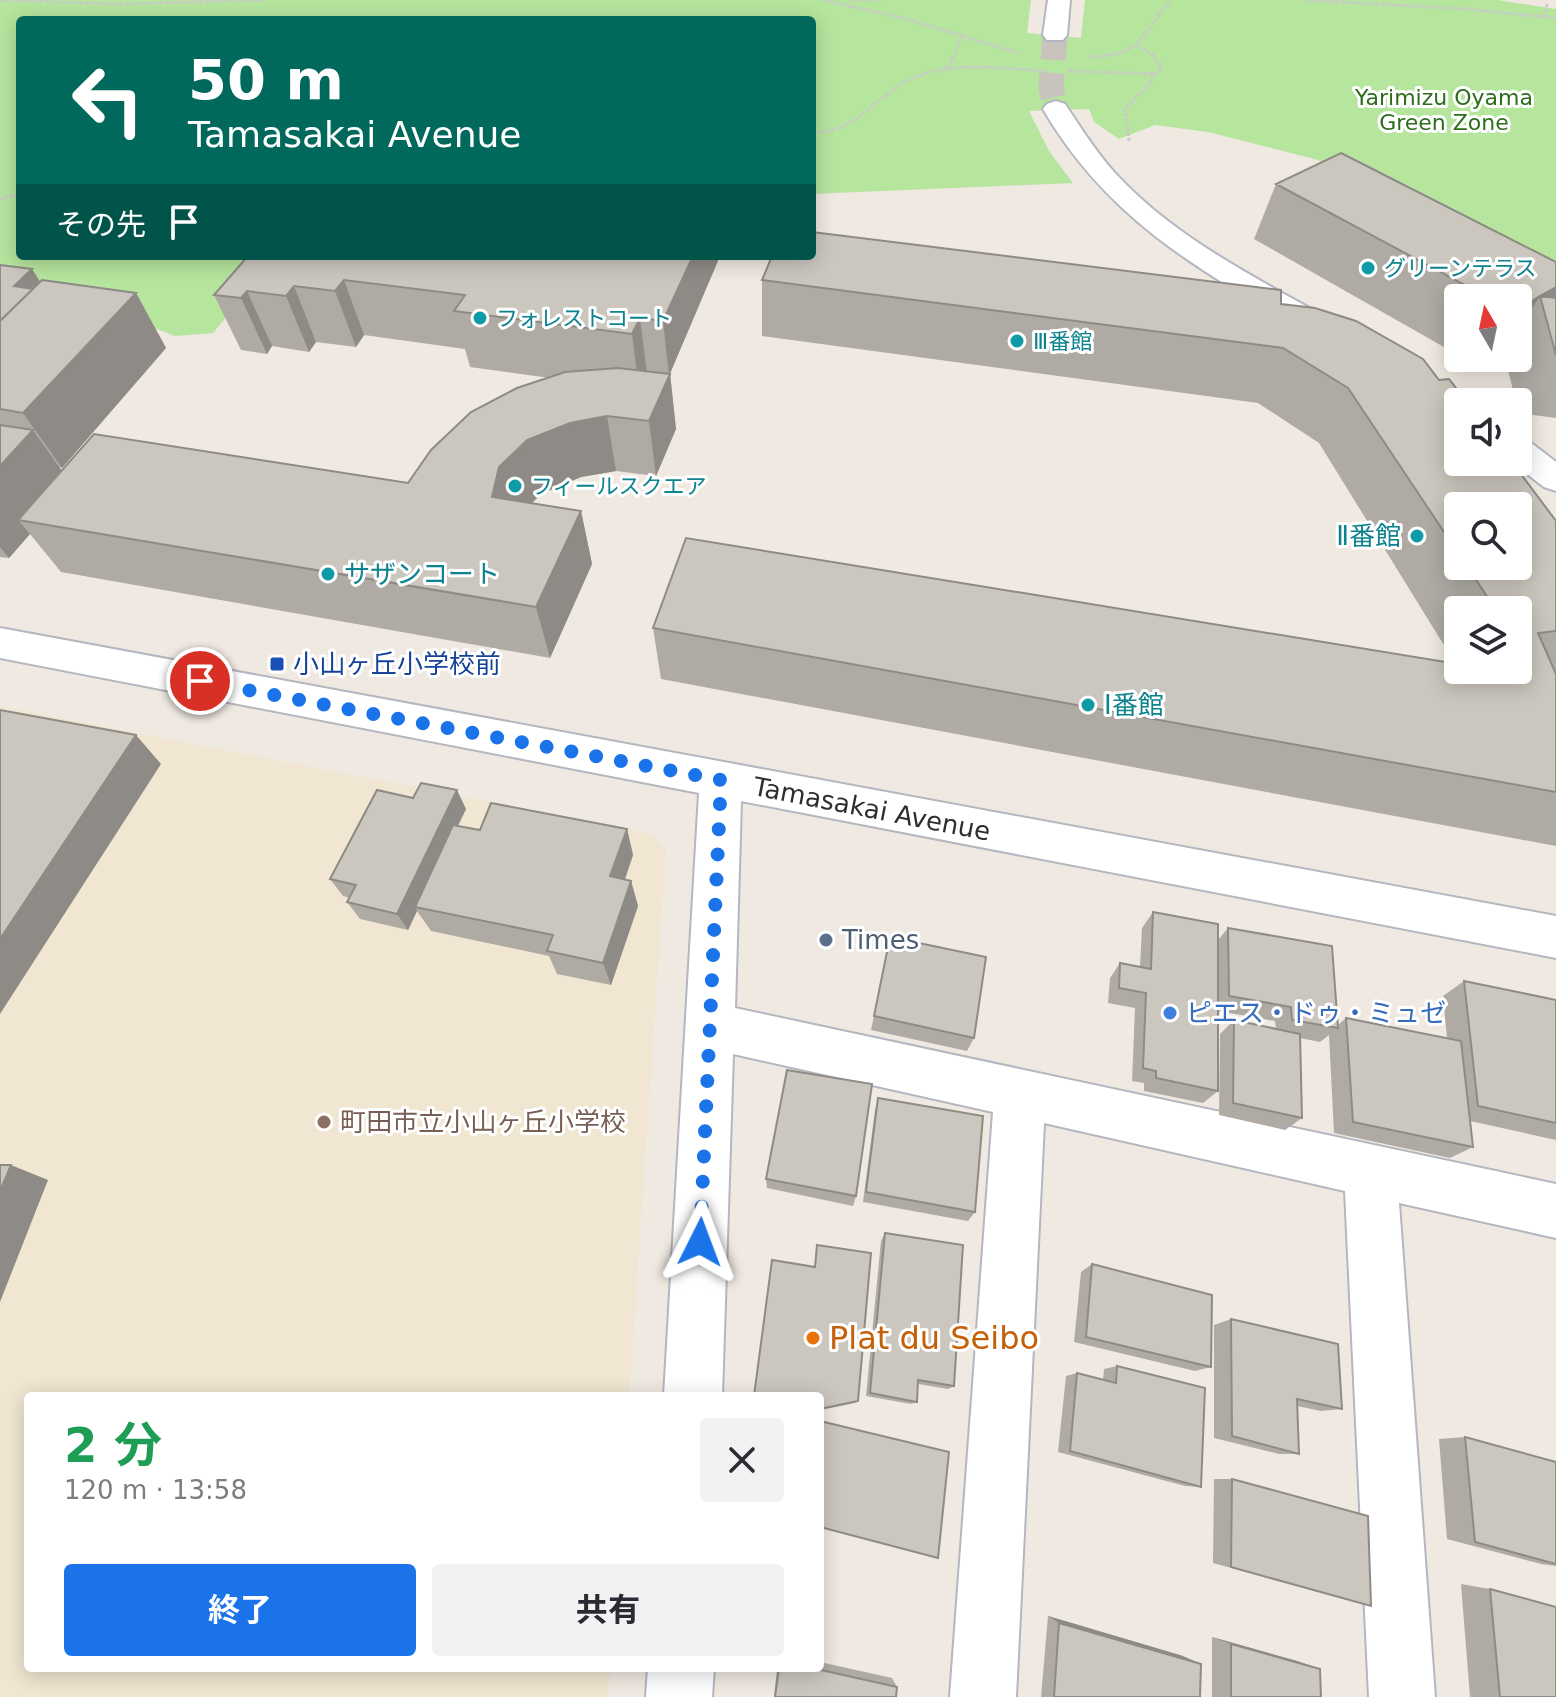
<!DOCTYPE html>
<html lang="ja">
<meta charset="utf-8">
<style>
body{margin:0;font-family:"DejaVu Sans","Noto Sans JP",sans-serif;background:#f2f2f3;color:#2b2b33;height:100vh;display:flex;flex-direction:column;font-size:30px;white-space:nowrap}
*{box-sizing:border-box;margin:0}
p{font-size:26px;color:#7c7c81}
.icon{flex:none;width:44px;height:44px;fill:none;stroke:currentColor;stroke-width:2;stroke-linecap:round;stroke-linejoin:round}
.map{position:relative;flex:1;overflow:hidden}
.panel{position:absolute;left:24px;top:1392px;width:800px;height:280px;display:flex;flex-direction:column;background:#fff;border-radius:8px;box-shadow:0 4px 20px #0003}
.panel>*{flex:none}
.banner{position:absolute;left:16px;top:16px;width:800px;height:244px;border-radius:8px;box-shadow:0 4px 20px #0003;background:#00695c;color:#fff;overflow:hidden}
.needle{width:52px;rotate:351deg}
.controls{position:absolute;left:1444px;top:284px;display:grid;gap:16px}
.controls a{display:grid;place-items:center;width:88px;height:88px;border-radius:8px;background:#fff;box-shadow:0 4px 20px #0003;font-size:40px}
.pin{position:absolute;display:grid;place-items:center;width:68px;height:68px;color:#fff;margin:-34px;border:4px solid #fff;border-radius:50%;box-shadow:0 2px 8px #0007}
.me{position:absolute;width:88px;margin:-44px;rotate:3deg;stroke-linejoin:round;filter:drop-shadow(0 0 6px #0008)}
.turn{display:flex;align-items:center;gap:28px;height:168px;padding:0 40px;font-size:36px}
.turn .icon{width:104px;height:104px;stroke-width:2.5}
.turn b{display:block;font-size:56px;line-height:68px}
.then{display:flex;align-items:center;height:76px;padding:0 40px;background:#0003;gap:16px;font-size:30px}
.round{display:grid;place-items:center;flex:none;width:84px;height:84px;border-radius:8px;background:#f2f2f3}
.summary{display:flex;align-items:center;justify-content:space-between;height:136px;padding:0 40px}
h1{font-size:48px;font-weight:700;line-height:60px;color:#1e9e55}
.cta{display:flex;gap:16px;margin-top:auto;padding:16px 40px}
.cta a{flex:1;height:92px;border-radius:8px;background:#1a73e8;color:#fff;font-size:32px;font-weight:700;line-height:92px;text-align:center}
.cta a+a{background:#f2f2f3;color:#2b2b33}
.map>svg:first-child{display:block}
</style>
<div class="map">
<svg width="1556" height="1697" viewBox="0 0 1556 1697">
<rect width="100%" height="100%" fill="#efe9e1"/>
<path fill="#f0e6d1" d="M 0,706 L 652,834 L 666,849 L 629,1396 L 28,1396 L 28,1668 L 610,1668 L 608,1697 L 0,1697 Z"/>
<path fill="#b6e59e" d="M 0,0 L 1031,0 L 1027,33 L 1081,38 L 1085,0 L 1497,0 L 1556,9 L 1556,310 L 1318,160 L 1208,132 L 1155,125 L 1119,139 L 1094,122 L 1089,109 L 1029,111 L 1049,151 L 1073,183 L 812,194 L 812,20 L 20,20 L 20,256 L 369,256 L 248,291 L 213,333 L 175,336 L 144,324 L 0,285 Z"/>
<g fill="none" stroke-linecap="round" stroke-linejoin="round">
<path stroke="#c8c4bd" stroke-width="25" stroke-dasharray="25 13" stroke-linecap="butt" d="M 1055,35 L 1051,88 L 1056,109"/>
<g stroke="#b4b7c1" stroke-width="4">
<path id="minor" d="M 1048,0 L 1070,0 L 1067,35 L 1063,40 L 1047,40 L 1043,35 Z
M 1056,101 L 1065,104 C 1081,128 1095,151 1115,173 C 1177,241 1268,284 1347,329 L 1351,336 L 1347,343 L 1336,345 L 1325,343 C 1211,276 1112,227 1043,109 L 1047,104 Z
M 1518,439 L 1530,442 L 1556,462 L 1556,491 L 1544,487 L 1511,462 L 1518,462 Z
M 0,628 L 1556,916 L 1556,958 L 741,801 L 735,1008 L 1556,1184 L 1556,1238 L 1399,1203 L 1435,1697 L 1369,1697 L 1345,1191 L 1044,1123 L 1016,1697 L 950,1697 L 993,1112 L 733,1054 L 722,1396 L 664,1396 L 699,793 L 0,658 Z
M 648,1668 L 714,1668 L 712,1697 L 646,1697 Z"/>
</g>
<path stroke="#c9c9c9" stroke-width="3" stroke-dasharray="3 2" stroke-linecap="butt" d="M 0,0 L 118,4 L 265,0
M 824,0 L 903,18 L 1019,53
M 850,0 L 881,0
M 1306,0 L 1466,9 L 1556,18
M 1545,17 L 1547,4
M 1089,57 C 1144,55 1139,36 1171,0
M 948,68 L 961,38
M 1069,71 L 1154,74 L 1162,69 L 1153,55 L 1138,46
M 812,132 C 857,134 875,95 913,78 C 954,60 1003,69 1047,71
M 1129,141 L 1125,109 L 1149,85 L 1154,74
M 0,199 L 20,194"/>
<use href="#minor" fill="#fff" fill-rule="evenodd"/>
</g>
<path fill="#afaba4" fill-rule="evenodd" d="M 1276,184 L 1556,262 L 1556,418 L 1518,413 L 1518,402 L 1516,402 L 1505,358 L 1518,358 L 1518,298 L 1458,298 L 1458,355 L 1254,239 Z
M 248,256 L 720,256 L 670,373 L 676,429 L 656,476 L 616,471 L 581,477 L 541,494 L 532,503 L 581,511 L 592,564 L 550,658 L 61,572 L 30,534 L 9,558 L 0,557 L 0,265 L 40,282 L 136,293 L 166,348 L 62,468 L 59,467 L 62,470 L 408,483 L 550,378 L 470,367 L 465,349 L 364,335 L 356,347 L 316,342 L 309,352 L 272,346 L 267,354 L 241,350 L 214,295 Z
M 762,280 L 1281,304 L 1439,380 L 1556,521 L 1556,846 L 661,679 L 653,628 L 1455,663 L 1319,443 L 1258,403 L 762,336 ZM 1458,506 L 1518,566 L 1458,566 ZM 1458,610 L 1518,610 L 1518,670 L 1458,670 Z
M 1463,358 L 1493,358 L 1479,367 Z
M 466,809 L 457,826 L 480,830 L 627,829 L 633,855 L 625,880 L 631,881 L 638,906 L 611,985 L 557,974 L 549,956 L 431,931 L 417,911 L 408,930 L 360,919 L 347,902 L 350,898 L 343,896 L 330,879 Z
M 1153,912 L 1218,940 L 1228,928 L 1338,1025 L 1346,1018 L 1447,1038 L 1443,996 L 1464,981 L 1556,1000 L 1556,1140 L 1470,1121 L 1473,1147 L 1450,1158 L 1334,1133 L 1329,1035 L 1320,1042 L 1300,1038 L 1302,1118 L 1285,1130 L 1219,1115 L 1220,1034 L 1234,1020 L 1276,1029 L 1275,1021 L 1218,1011 L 1218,1091 L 1203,1103 L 1144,1091 L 1144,1083 L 1132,1081 L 1135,1008 L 1108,1003 L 1110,978 L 1120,963 L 1140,967 L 1142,928 Z
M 890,937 L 974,1038 L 967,1051 L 871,1030 Z
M 878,1098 L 975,1212 L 968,1221 L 863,1202 L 875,1110 Z
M 766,1179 L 856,1196 L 853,1206 L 767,1188 Z
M 885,1233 L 954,1386 L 948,1389 L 918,1384 L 917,1402 L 911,1404 L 866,1396 L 881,1241 Z
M 1092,1264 L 1211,1367 L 1195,1371 L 1074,1342 L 1081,1272 Z
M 1231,1319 L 1342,1409 L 1321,1411 L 1297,1406 L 1299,1454 L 1279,1454 L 1214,1438 L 1214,1325 Z
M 1117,1366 L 1201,1487 L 1185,1486 L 1058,1452 L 1066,1376 L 1077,1373 L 1103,1380 L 1104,1369 Z
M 820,1396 L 858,1401 L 855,1403 L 820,1410 Z
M 1465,1437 L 1556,1462 L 1556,1566 L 1541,1564 L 1447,1539 L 1439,1439 Z
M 1214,1479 L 1232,1479 L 1371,1606 L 1213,1563 Z
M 1461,1584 L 1490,1589 L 1556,1697 L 1470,1697 Z
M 1048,1616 L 1183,1656 L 1200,1697 L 1041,1697 Z
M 1212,1637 L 1297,1661 L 1320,1669 L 1321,1697 L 1212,1697 Z
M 820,1662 L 892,1678 L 897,1687 L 896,1697 L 774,1697 L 777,1668 L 820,1668 Z"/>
<path fill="#8e8b86" d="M 693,256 L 720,256 L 669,376 L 663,321 Z
M 32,269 L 59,311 L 14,286 Z
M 344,280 L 364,335 L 356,347 L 335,291 Z
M 294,286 L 316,342 L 309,352 L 286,296 Z
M 1556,287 L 1556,310 L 1540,296 L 1518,329 L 1518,310 L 1540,296 Z
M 247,291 L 272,346 L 267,354 L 241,298 Z
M 136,293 L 166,348 L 62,468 L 23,413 Z
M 640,318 L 647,373 L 639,389 L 632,334 Z
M 1485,358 L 1493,358 L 1479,367 Z
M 670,374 L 676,429 L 656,476 L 649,421 Z
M 607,416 L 616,471 L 581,477 L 541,494 L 514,521 L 492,497 L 499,467 L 527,440 L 570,423 Z
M 33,430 L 72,485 L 18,520 L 30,534 L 9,558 L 0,547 L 0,466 Z
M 581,511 L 592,564 L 550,658 L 536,607 Z
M 136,735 L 161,764 L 0,1014 L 0,939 Z
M 457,790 L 466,809 L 419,908 L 415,907 L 417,911 L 408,930 L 397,914 Z
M 627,829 L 633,855 L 617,901 L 610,876 Z
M 631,881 L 638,906 L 611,985 L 603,963 Z
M 11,1165 L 48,1180 L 0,1302 L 0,1191 Z
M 1048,1616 L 1183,1656 L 1201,1664 L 1059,1623 Z
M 1212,1637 L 1297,1661 L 1320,1669 L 1231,1644 Z"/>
<path fill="#cbc7bf" stroke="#8e8b86" stroke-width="2" d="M 1341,153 L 1556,262 L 1556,287 L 1540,296 L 1556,298 L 1556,355 L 1540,296 L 1518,310 L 1518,298 L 1489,298 L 1276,184 Z
M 812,232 L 1281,290 L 1281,304 L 1315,308 L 1356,321 L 1423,359 L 1439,380 L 1449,379 L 1467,402 L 1458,402 L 1458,462 L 1512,462 L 1556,521 L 1556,631 L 1538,633 L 1556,674 L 1556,792 L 653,628 L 686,538 L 1458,664 L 1458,670 L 1497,670 L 1531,676 L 1518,646 L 1518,610 L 1496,610 L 1467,566 L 1518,566 L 1518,506 L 1458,506 L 1458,553 L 1348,388 L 1283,348 L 762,280 L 772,256 L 812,256 Z
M 248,256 L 693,256 L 663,321 L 640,318 L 632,334 L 454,311 L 465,295 L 344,280 L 335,291 L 294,286 L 286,296 L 247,291 L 241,298 L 214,295 Z
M 0,265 L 32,269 L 14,286 L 33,289 L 0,321 Z
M 42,280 L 136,293 L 23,413 L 0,409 L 0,321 Z
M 618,368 L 670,374 L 649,421 L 607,416 L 570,423 L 527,440 L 499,467 L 492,497 L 581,511 L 536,607 L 18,520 L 94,434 L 408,483 L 431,450 L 471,412 L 517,388 L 565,372 Z
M 0,425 L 33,430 L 0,466 Z
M 0,710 L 136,735 L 0,939 Z
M 421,783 L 457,790 L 397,914 L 347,902 L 356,885 L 330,879 L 377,790 L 413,798 Z
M 491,803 L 627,829 L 610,876 L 631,881 L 603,963 L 547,951 L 553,935 L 415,907 L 453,825 L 480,830 Z
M 1153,912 L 1218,924 L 1218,1091 L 1156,1078 L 1156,1071 L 1143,1068 L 1146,993 L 1119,988 L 1120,963 L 1151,969 Z
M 1228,928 L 1332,946 L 1338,1028 L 1292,1020 L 1291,1007 L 1229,996 Z
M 890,937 L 986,957 L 974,1038 L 874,1016 Z
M 1464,981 L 1556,1000 L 1556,1123 L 1478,1106 Z
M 1346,1018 L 1461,1041 L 1473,1147 L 1353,1122 Z
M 1234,1020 L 1300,1034 L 1302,1118 L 1233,1103 Z
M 787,1070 L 872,1084 L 856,1196 L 766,1179 Z
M 878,1098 L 983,1116 L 975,1212 L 866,1192 Z
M 0,1165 L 11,1165 L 0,1191 Z
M 885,1233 L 963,1245 L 954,1386 L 918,1380 L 917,1402 L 870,1393 Z
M 817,1245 L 871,1253 L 858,1401 L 820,1409 L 820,1396 L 754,1396 L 772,1260 L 815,1267 Z
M 1092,1264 L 1212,1295 L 1211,1367 L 1086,1337 Z
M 1231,1319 L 1338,1344 L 1342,1409 L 1297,1399 L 1299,1454 L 1232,1436 Z
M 1117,1366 L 1205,1388 L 1201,1487 L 1070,1451 L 1077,1373 L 1116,1383 Z
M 820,1421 L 949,1452 L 938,1558 L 820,1527 Z
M 1465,1437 L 1556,1462 L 1556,1564 L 1475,1542 Z
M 1232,1479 L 1368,1516 L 1371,1606 L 1231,1567 Z
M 1490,1589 L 1556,1607 L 1556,1697 L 1500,1697 Z
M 1059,1623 L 1201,1664 L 1200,1697 L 1054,1697 Z
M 1231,1644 L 1320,1669 L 1321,1697 L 1231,1697 Z
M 779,1668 L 812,1668 L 897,1687 L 896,1697 L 775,1697 Z"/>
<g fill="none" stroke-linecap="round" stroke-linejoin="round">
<path stroke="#1a73e8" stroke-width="14" stroke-dasharray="0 25.2" d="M 200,681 L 721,780 L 700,1242"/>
</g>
<g fill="#0f9aa8" stroke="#fff" stroke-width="3">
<circle cx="1368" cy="268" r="8"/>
<circle cx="480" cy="318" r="8"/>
<circle cx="1017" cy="341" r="8"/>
<circle cx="515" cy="486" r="8"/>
<circle cx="1417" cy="536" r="8"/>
<circle cx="328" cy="574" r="8"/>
<circle cx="1088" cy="705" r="8"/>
</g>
<rect fill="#1a4fb4" stroke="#fff" stroke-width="3" x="269" y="656" width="16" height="16" rx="4"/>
<circle fill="#5c6f8a" stroke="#fff" stroke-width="3" cx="826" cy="940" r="8"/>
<circle fill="#3f7fe0" stroke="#fff" stroke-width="3" cx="1170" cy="1013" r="8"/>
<circle fill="#8d6e63" stroke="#fff" stroke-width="3" cx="324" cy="1122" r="8"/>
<circle fill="#e8710a" stroke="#fff" stroke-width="3" cx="813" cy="1338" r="8"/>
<g text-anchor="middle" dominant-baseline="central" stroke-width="6" stroke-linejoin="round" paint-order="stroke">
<g font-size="22" fill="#2c6e1b" stroke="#fff">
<text x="1444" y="97">Yarimizu Oyama<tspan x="1444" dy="25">Green Zone</tspan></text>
</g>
<g font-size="22" fill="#0d838f" stroke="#fff" text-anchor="start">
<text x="1384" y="268">グリーンテラス</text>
<text x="496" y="318">フォレストコート</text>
<text x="1033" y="341">Ⅲ番館</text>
<text x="531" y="486">フィールスクエア</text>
</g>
<g font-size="26" fill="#0d838f" stroke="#fff" text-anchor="start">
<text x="1401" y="536" text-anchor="end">Ⅱ番館</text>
<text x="344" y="574">サザンコート</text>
<text x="1104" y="705">Ⅰ番館</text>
</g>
<g font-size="26" fill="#164399" stroke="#fff" text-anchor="start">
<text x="293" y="664">小山ヶ丘小学校前</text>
</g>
<g font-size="26" fill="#2e2e2e" stroke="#fff">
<text transform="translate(872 809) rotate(11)">Tamasakai Avenue</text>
</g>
<g font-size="26" fill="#4e5e75" stroke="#fff" text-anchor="start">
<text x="842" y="940">Times</text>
</g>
<g font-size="26" fill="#366cbe" stroke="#fff" text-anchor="start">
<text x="1186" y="1013">ピエス・ドゥ・ミュゼ</text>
</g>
<g font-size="26" fill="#785e54" stroke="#fff" text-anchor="start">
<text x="340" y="1122">町田市立小山ヶ丘小学校</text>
</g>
<g font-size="32" fill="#c56008" stroke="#fff" text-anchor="start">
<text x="829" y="1338">Plat du Seibo</text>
</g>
</g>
</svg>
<div class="controls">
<a><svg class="needle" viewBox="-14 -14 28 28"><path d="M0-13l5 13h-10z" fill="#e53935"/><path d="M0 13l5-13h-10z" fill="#7c7c81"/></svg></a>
<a><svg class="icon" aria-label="sound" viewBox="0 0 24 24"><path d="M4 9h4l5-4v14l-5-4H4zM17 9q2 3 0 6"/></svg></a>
<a><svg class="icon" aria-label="search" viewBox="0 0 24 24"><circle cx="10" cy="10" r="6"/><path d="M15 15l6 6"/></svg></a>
<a><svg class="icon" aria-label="layers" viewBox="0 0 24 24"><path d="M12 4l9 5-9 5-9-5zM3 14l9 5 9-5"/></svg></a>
</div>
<div class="pin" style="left:200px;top:681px;background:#d93025"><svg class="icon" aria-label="arrive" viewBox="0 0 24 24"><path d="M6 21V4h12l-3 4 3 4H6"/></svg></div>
<svg class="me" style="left:700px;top:1242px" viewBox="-20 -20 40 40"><path d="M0-17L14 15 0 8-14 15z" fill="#1a73e8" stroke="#fff" stroke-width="4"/></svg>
<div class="banner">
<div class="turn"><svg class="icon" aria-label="left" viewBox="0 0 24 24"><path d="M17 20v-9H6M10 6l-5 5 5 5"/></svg><div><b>50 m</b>Tamasakai Avenue</div></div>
<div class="then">その先<svg class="icon" aria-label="arrive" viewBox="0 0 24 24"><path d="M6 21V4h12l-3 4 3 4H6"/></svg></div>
</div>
<section class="panel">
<div class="summary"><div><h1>2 分</h1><p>120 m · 13:58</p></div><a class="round"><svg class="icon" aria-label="close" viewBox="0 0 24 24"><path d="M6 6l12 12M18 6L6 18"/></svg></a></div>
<div class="cta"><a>終了</a><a>共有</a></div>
</section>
</div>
